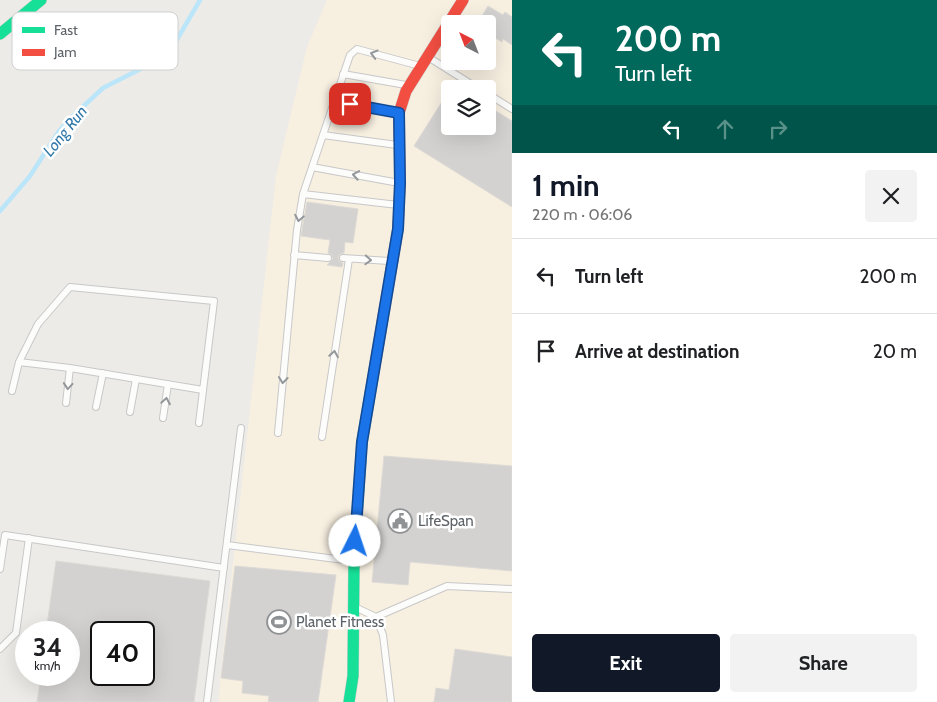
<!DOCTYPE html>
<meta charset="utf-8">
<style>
body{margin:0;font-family:Cabin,sans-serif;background:#f2f2f2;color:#202124;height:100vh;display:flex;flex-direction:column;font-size:19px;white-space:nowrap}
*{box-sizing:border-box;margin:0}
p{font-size:16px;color:#757577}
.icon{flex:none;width:28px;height:28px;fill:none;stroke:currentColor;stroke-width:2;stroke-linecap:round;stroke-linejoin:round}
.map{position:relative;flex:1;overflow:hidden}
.details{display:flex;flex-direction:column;background:#fff;width:425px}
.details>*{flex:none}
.guide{background:#00695c;color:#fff;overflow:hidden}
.needle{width:32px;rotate:318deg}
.buttons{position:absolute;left:441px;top:15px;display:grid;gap:10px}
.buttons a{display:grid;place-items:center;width:55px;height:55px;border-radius:5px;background:#fff;box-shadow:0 5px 20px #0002;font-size:25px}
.speed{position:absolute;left:15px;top:621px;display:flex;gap:10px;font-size:25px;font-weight:700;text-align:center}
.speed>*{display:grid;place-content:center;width:65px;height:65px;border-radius:50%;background:#fff;box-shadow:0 5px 20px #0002;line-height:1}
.speed small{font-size:12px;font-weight:400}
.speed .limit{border:2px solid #111;border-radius:8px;background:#fff;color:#111}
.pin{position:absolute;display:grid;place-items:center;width:42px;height:42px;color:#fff;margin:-21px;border-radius:10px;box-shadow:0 2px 8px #0006}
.me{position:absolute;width:55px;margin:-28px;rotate:4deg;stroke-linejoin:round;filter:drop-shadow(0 0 4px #0008)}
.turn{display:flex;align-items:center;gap:18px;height:105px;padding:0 20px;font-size:22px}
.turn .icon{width:65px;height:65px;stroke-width:2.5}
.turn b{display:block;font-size:35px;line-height:42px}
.lanes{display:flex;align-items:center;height:48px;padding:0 20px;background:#0003;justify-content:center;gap:25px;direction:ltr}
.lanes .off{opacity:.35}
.round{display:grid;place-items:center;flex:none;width:52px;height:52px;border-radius:5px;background:#f2f2f2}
.headline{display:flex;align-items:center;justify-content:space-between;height:85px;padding:0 20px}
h1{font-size:30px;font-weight:800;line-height:38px;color:#111827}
.cta{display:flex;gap:10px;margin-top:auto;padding:10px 20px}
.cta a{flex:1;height:58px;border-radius:5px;background:#111827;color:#fff;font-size:20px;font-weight:800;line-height:58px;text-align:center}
.cta a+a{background:#f2f2f2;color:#202124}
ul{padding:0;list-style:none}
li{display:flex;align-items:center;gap:15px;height:75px;padding:0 20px;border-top:1px solid #e0e0e0}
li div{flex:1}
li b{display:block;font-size:19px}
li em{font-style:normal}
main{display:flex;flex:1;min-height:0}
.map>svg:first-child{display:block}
</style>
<main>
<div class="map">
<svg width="512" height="702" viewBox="0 0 512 702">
<rect width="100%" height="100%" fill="#edebe7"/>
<path fill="#f7efe0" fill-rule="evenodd" d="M 327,0 L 512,0 L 512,702 L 219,702 L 220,679 L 276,176 L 307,47 ZM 450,24 L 488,24 L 488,61 L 450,61 ZM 450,89 L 488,89 L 488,126 L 450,126 Z"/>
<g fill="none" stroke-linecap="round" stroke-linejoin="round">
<path stroke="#bbe5f8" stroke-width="4.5" d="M 0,211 L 30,176 L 59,131 L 74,115 L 103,88 L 168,55 L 200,0"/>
</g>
<path fill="#d4d2d0" stroke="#dddad6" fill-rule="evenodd" d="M 488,6 L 503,15 L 505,12 L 512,17 L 512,45 L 503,39 L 502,42 L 492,36 L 494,33 L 488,29 L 488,24 L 477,24 Z
M 450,89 L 450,126 L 488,126 L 488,106 L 512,121 L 512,207 L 414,146 Z
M 307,202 L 358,209 L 353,243 L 345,242 L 344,253 L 340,254 L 338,257 L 339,261 L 343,263 L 342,267 L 327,265 L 333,259 L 332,255 L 328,253 L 330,240 L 301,236 Z
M 384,456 L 512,466 L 512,571 L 410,562 L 408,585 L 372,582 Z
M 56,561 L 210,581 L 194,702 L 37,702 L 41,675 L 69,675 L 69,632 L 46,632 ZM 101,632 L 144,632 L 144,675 L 101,675 Z
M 235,566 L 336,575 L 318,702 L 268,702 L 269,696 L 242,693 L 243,681 L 221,678 Z
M 455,649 L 512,657 L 512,702 L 434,702 L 436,688 L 449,690 Z"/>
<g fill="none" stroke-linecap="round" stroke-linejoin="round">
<g stroke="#c8c8c8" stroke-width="8">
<path id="lane" d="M 428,57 L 479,89
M 343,74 L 406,85
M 488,94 L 512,109
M 334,102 L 398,113
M 323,135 L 397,145
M 312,167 L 399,183
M 303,194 L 398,205
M 294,255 L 328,258
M 343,258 L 389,261
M 19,362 L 70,368 L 203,390
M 12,391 L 19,362 L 38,324 L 70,287 L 214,301 L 199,423
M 66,403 L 70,368
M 96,407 L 103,373
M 130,412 L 136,379
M 163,418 L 168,384
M 278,433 L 297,230 L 303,194 L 350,55 L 357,49 L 420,66
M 322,437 L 349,259
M 227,545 L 352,561
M 0,569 L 5,535 L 224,568
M 357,608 L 376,617 L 383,635 L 391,702
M 376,617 L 447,586 L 512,589
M 0,649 L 16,633 L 29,538
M 207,702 L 241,428"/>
</g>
<g stroke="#c9caca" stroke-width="12">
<path id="fast" d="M 0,34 L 41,0
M 349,702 L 353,676 L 354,561 L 362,442 L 373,377"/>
</g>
<g stroke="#c9caca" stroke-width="12">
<path id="jam" d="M 373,377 L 398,229 L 400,183 L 399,113 L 406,91 L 463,0"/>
</g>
<use href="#lane" stroke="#fcfcfb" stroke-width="6"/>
<use href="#fast" stroke="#16e098" stroke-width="11"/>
<use href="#jam" stroke="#f24e42" stroke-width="11"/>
</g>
<defs><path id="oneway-chevron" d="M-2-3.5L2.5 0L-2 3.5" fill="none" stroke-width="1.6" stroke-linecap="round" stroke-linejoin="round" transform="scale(1.25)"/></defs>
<g stroke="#94989b">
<use href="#oneway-chevron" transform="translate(374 54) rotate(-164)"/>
<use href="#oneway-chevron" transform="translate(356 175) rotate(-170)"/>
<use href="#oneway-chevron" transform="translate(299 218) rotate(101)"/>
<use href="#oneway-chevron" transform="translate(368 260) rotate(3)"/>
<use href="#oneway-chevron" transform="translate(334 354) rotate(-81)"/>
<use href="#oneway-chevron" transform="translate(283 380) rotate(96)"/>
<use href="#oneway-chevron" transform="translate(68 386) rotate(95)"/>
<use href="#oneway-chevron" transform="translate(166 401) rotate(-81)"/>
</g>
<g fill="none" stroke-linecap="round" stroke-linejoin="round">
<g stroke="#114b97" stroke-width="12">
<path id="route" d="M 350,104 L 399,113 L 400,183 L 398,229 L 362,442 L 355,541"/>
</g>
<use href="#route" stroke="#1a73e8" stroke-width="9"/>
</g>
<defs>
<g id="civic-ring" transform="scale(1.25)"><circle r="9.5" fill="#fff" stroke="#8f9294" stroke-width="1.5"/><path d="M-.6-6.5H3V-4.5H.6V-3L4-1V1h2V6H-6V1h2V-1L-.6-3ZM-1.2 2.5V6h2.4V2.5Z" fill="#8f9294"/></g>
<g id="stadium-ring" transform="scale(1.25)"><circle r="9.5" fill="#fff" stroke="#8f9294" stroke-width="1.5"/><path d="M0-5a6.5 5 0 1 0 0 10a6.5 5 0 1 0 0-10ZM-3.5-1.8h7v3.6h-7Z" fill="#8f9294"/></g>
</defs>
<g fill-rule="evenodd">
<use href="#civic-ring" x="400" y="521"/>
<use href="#stadium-ring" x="279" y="622"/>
</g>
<g text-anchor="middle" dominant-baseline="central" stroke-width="5" stroke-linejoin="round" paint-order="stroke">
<g font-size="15" fill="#5c6267" stroke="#fff" text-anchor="start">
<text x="418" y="521">LifeSpan</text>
<text x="296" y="622">Planet Fitness</text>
</g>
<g font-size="16" font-style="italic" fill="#337aaa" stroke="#fff">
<text transform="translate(65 131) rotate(-51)">Long Run</text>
</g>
</g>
<rect x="12" y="12" width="166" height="58" rx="8" fill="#fff" stroke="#ced0d1" stroke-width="1"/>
<rect x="22" y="27" width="23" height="6" fill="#16e098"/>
<rect x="22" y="49" width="23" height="7" fill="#f24e42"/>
<g font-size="14" fill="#5c6267">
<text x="54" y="35">Fast</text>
<text x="54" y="57">Jam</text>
</g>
</svg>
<div class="buttons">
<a><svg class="needle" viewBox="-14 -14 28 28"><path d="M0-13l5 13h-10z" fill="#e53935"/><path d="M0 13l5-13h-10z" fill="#757577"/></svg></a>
<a><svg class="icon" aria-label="layers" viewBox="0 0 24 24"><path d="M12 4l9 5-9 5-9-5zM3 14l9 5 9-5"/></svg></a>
</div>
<div class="speed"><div>34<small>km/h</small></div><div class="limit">40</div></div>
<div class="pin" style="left:350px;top:104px;background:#d93025"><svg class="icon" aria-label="arrive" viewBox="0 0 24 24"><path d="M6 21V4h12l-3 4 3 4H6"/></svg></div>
<svg class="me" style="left:355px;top:541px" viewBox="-20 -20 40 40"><circle r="19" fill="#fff"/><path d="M0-13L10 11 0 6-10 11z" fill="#1a73e8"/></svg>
</div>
<section class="details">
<div class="guide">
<div class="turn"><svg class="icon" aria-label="left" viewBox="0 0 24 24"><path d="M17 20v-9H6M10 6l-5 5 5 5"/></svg><div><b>200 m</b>Turn left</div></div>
<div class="lanes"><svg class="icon" aria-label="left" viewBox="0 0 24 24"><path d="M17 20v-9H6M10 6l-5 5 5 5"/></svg><svg class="icon off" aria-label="ahead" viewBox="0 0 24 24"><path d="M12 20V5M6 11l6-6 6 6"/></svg><svg class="icon off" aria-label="right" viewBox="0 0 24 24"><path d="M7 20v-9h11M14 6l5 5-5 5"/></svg></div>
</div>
<div class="headline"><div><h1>1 min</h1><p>220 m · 06:06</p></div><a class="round"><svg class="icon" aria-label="close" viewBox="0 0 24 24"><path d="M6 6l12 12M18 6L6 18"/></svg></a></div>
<ul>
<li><svg class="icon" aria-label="left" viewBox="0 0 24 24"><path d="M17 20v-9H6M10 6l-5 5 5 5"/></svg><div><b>Turn left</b></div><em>200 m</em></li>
<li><svg class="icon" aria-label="arrive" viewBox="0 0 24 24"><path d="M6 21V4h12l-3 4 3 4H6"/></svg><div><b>Arrive at destination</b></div><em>20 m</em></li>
</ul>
<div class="cta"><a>Exit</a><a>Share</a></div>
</section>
</main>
